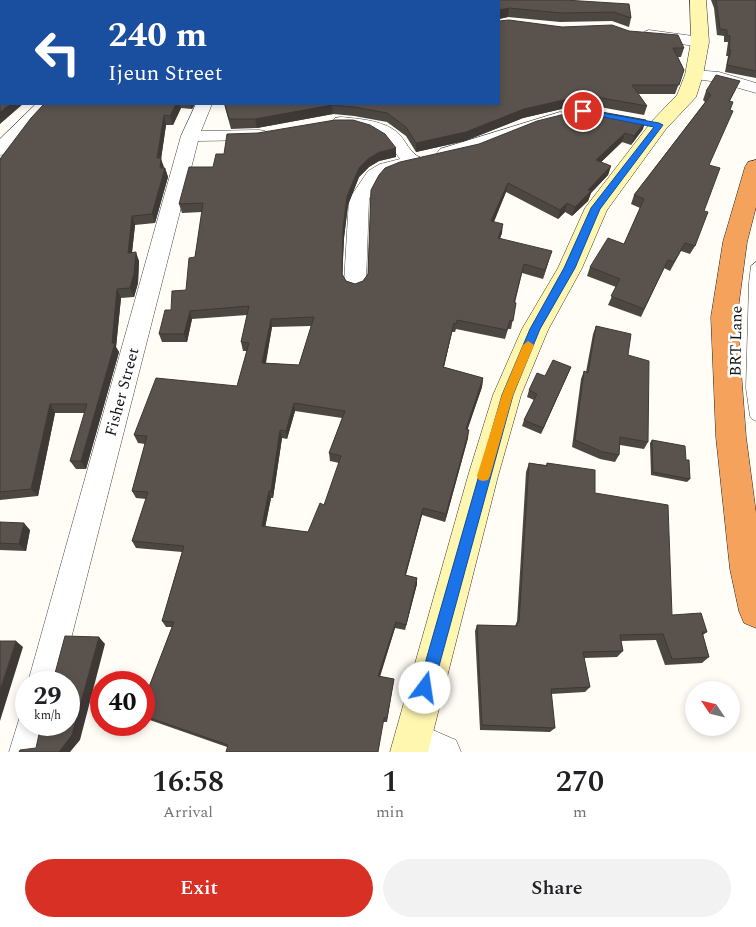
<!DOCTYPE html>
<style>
body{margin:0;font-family:Spectral,serif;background:#f2f2f2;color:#202124;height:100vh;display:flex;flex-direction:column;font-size:19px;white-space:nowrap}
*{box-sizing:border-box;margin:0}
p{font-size:16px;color:#757577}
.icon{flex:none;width:28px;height:28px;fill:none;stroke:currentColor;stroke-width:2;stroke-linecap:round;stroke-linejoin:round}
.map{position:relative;height:752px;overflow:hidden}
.side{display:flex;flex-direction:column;background:#fff;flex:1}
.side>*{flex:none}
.banner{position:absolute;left:0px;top:0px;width:500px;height:105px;box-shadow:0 2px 8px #0003;background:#1a4fa0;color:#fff;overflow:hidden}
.needle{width:32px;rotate:305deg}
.fabs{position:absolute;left:685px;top:681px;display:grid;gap:10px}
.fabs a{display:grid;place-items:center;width:55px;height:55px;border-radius:50%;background:#fff;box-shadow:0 2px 8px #0003;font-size:25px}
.speed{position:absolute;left:15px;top:671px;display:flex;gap:10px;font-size:25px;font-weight:700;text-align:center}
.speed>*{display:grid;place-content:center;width:65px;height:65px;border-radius:50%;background:#fff;box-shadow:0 2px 8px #0003;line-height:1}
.speed small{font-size:12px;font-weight:400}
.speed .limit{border:8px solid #d22;background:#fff;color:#111}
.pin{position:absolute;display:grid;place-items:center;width:42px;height:42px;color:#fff;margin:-21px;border:2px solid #fff;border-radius:50%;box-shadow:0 1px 5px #0007}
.me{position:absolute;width:55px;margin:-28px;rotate:14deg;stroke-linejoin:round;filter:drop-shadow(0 0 4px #0008)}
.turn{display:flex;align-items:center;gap:18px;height:105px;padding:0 25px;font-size:22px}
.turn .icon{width:65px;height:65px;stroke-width:2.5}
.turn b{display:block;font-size:35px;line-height:42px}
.eta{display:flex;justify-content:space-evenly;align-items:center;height:85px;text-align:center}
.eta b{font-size:30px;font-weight:600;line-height:35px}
.cta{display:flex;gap:10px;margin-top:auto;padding:10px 25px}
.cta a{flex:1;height:58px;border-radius:30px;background:#d93025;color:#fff;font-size:20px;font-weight:600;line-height:58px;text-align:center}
.cta a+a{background:#f2f2f2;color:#202124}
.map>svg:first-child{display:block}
</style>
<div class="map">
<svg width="756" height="752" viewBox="0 0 756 752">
<rect width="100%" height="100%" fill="#fffdf5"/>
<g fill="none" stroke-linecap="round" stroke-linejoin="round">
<g stroke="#444" stroke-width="1">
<path id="lane" d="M 756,262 L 756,421 L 752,419 L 750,416 L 746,388 L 749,283 L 751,266 Z"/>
</g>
<g stroke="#444" stroke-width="1">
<path id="street" d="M 649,30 L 700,37 L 705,39 L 708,42 L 705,45 L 700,47 L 644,38 L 641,35 L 644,32 Z
M 694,70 L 719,72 L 756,83 L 756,93 L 718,82 L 688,78 L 686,75 L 688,72 Z
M 36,104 L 54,104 L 6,154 L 0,155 L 0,139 Z
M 196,104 L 212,104 L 201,131 L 259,130 L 265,131 L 268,135 L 265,139 L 259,140 L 198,141 L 60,682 L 28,682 L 181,136 Z
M 560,112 L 566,113 L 569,117 L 566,121 L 446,159 L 440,157 L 437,153 L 440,149 Z
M 341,117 C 360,119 382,120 397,132 C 405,139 411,155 420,157 L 423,161 L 420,165 C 394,174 383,171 369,199 L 366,283 L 363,288 L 355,291 L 347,288 L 344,283 L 349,199 L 368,171 L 380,164 L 400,159 C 379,127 367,134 335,126 L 332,122 L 335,118 Z
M 26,712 L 26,725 L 49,725 L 43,752 L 9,752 L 21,713 Z
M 414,722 L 456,740 L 461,752 L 407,752 L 402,750 L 398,738 L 402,726 Z"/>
</g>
<g stroke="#333" stroke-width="1">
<path id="secondary" d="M 690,0 L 706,0 L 709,42 L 703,75 L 696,97 L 666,129 L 607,210 L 582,268 L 548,330 L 521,395 L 498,476 L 428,752 L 390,752 L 468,476 L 493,395 L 522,329 L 558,268 L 585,208 L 652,121 L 677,95 L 685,75 L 691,42 Z"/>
</g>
<g stroke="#222" stroke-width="1">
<path id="highway" d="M 756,160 L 756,207 L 747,242 L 737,317 L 746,437 L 756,513 L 756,628 L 744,623 L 739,611 L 730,569 L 716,437 L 711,317 L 723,242 L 745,167 L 748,162 Z"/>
</g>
<use href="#lane" fill="#fff" fill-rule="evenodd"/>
<use href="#street" fill="#fff" fill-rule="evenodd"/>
<use href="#secondary" fill="#fff6b0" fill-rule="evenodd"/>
<use href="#highway" fill="#f5a25d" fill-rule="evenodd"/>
</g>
<path fill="#4d4742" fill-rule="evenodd" d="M 296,0 L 324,0 L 323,1 L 295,1 Z
M 711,0 L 756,0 L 756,78 L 725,72 L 728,56 L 726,56 L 728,42 L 724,42 L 724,36 L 717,35 L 714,8 Z
M 499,1 L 629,4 L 631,18 L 629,27 L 612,21 L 560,22 L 508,17 L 499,19 L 499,21 L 562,27 L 629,31 L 684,48 L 681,57 L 678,57 L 684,70 L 675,94 L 638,94 L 647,106 L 644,115 L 583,104 L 523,118 L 465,141 L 416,152 L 406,136 L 387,122 L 354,116 L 333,114 L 257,128 L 231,129 L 224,104 L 499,104 Z
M 736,89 L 730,101 L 709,165 L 704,211 L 695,246 L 690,254 L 681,251 L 670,271 L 664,268 L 641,317 L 608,305 L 616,287 L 587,276 L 590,267 L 624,244 L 640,208 L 631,204 L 634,195 L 705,102 L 703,100 L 706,91 Z
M 44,104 L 195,104 L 192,109 L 181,108 L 173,125 L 166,125 L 161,159 L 163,168 L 165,168 L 168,177 L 155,223 L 135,225 L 132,252 L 139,261 L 138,283 L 134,297 L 121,298 L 116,347 L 119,352 L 86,469 L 76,469 L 70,461 L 85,413 L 55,413 L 38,496 L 0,500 L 0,159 Z
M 643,129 L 631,145 L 622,142 L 601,162 L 611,166 L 608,175 L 591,193 L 588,201 L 572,216 L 565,212 L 558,219 L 506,192 L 494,222 L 502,233 L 500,238 L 549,260 L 543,279 L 522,273 L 515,303 L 516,303 L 511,329 L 508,329 L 505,339 L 456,329 L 455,332 L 452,332 L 444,367 L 483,378 L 482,387 L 467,430 L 468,438 L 445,522 L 422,515 L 406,575 L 417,578 L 417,584 L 405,630 L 395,628 L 380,677 L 394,679 L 387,722 L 384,722 L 227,747 L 144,718 L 144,700 L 172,627 L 166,627 L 162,621 L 182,552 L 136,548 L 132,541 L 146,499 L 136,498 L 132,491 L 145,444 L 138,443 L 134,435 L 237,386 L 247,351 L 243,351 L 241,342 L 247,315 L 192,319 L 187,342 L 162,342 L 159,334 L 171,310 L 186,290 L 195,257 L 202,212 L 182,213 L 179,204 L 213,167 L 396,157 L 379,161 L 369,167 L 359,177 L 348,205 L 344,238 L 342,275 L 346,281 L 355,284 L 363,281 L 368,274 L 371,190 ZM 311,326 L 299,365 L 266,363 L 272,327 ZM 295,411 L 342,418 L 329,453 L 330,461 L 339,463 L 324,505 L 308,532 L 265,527 L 271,498 L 273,498 L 282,438 L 287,439 Z
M 596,326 L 648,442 L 644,449 L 620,445 L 619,455 L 615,462 L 600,459 L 572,447 L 581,379 L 584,371 L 586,372 L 593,334 Z
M 571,367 L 541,434 L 522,426 L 524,420 L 534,400 L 527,397 L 529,390 L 545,376 Z
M 652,440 L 686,460 L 690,479 L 687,482 L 651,475 L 650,443 Z
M 529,463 L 546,465 L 547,463 L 595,493 L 672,615 L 707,632 L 703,635 L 709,657 L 702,663 L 665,665 L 656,640 L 621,641 L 623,651 L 617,657 L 584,658 L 590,687 L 585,692 L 551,694 L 555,728 L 550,732 L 480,730 L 475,631 L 477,625 L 515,626 L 517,622 L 526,472 Z
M 0,522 L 30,530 L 26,551 L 0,550 Z"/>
<path fill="#3f3936" d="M 509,8 L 508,17 L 499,19 L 499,10 Z
M 585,95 L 583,104 L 523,118 L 465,141 L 416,152 L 416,143 L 524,109 Z
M 10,104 L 23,104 L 0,124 L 0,112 Z
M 176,104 L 179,104 L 181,108 L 173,125 L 170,116 Z
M 190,104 L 195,104 L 192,109 Z
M 332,105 L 333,114 L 257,128 L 255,119 Z
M 164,115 L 166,125 L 161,159 L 164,167 L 162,176 L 165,168 L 168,177 L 155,223 L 152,214 L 157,158 Z
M 646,120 L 643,129 L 631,145 L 634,136 Z
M 625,133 L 622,142 L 594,169 L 596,160 Z
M 396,148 L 396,157 L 379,161 L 369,167 L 359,177 L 348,205 L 344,238 L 342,283 L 342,274 L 343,229 L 347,196 L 359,168 L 369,158 L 379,152 Z
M 611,166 L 608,175 L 591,193 L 588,201 L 572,216 L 575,207 L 588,190 Z
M 508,183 L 506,192 L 490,230 L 491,221 Z
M 567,203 L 565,212 L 558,219 L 560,210 Z
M 132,216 L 135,225 L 131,262 L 128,253 Z
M 503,224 L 502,233 L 497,247 L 498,238 Z
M 552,251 L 549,260 L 543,279 L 545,270 Z
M 136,252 L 139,261 L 138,283 L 134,297 L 130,288 Z
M 117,289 L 121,298 L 116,347 L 119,352 L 86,469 L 81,461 L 112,343 Z
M 190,311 L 192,319 L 187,342 L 184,334 Z
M 271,319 L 272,327 L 264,371 L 262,363 Z
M 454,323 L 452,332 L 442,375 L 443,367 Z
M 571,367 L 568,374 L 541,434 L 543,428 Z
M 483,378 L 482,387 L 465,437 L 466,429 Z
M 294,403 L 295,411 L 287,439 L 286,431 Z
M 50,404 L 55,413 L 38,496 L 31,489 Z
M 280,430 L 282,438 L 273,498 L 271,491 Z
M 469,430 L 468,438 L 445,522 L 446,514 Z
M 269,491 L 271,498 L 264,533 L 262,526 Z
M 423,508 L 422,515 L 404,581 L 405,575 Z
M 24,523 L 30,530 L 26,551 L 19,544 Z
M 417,578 L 417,584 L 405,630 L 406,625 Z
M 396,622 L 395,628 L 378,681 L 378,676 Z
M 99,637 L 105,644 L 80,740 L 70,752 L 59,752 Z
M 16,641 L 23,647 L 0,721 L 0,690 Z"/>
<path fill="#5a524d" stroke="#3f3936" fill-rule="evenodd" d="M 0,0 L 118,0 L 118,1 L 1,1 L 1,104 L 10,104 L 0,112 Z
M 202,0 L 223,0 L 222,1 L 201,1 Z
M 296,0 L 311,0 L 312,1 L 295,1 Z
M 447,0 L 565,0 L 629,4 L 631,18 L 614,12 L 562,13 L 509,8 L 499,10 L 499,21 L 509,20 L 562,27 L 612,25 L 629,31 L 678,35 L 684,48 L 673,48 L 684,70 L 679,85 L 632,85 L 647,106 L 585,95 L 524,109 L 466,132 L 416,143 L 406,127 L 387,113 L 354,107 L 332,105 L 255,119 L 229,119 L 225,104 L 499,104 L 499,1 L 447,1 Z
M 716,0 L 756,0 L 756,71 L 727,65 L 731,50 L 729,50 L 730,36 L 727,35 L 727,30 L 720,29 Z
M 716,75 L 740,81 L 729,101 L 733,102 L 730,110 L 733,111 L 709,165 L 720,168 L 704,211 L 708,212 L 695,246 L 685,243 L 674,262 L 668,260 L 644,309 L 611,296 L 620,279 L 590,267 L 608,238 L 624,244 L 644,199 L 634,195 L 711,95 L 706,91 Z
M 44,104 L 176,104 L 170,116 L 164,115 L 157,158 L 161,158 L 160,168 L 165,168 L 152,214 L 132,216 L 128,253 L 136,252 L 134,274 L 130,288 L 117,289 L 112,343 L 115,343 L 81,461 L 70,461 L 87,404 L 50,404 L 31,489 L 0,492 L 0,159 L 31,118 Z
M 585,109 L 646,120 L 634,136 L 625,133 L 596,160 L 611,166 L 588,190 L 591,191 L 575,207 L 567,203 L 560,210 L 508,183 L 491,221 L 503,224 L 498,238 L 552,251 L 545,270 L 524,264 L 514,302 L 516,303 L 513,321 L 510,320 L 507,330 L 457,320 L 456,324 L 454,323 L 443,367 L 483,378 L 466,429 L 469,430 L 446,514 L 423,508 L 405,575 L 417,578 L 406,625 L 396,622 L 378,676 L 394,679 L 387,718 L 384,718 L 378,752 L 226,752 L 228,745 L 144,716 L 144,700 L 174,622 L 162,621 L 184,546 L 132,541 L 148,492 L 132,491 L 147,436 L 134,435 L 156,378 L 237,386 L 249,343 L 241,342 L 249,306 L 190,311 L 184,334 L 159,334 L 165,310 L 171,310 L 172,291 L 186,290 L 189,258 L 195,257 L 203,203 L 179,204 L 189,167 L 213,167 L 216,154 L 224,154 L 227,134 L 258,133 L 335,120 L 353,120 L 370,125 L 385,134 L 396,148 L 379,152 L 369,158 L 359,168 L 347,196 L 343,229 L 342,274 L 346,281 L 355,284 L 363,281 L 368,274 L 371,190 L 379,175 L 385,168 L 400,162 L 479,144 L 537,121 ZM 314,317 L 299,365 L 262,363 L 271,319 ZM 294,403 L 345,411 L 329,453 L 341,456 L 324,505 L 320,503 L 308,532 L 262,526 L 269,491 L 271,491 L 280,430 L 286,431 Z
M 596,326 L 631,334 L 628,355 L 649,361 L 648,442 L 620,437 L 619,455 L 603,452 L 575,440 L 584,371 L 588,373 Z
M 553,360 L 571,367 L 543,428 L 524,420 L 537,394 L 529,390 L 537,373 L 545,376 Z
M 652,440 L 685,446 L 686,460 L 689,460 L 690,479 L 653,472 Z
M 529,463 L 547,466 L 547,463 L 595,470 L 595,493 L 668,505 L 672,615 L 701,613 L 707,632 L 702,632 L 709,657 L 672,659 L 663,634 L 620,635 L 623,651 L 583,652 L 590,687 L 551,689 L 555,728 L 482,725 L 477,625 L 517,626 L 517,622 L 519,622 Z
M 0,522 L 24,523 L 19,544 L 0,543 Z
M 65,636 L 99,637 L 72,735 L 59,752 L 19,752 L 20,750 L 36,748 L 41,725 L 69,725 L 69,682 L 41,682 L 42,678 L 54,677 Z
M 0,641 L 16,641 L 0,690 Z"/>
<path fill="#1a73e8" stroke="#114b97" d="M 580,109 L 659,123 L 663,125 L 600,209 L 575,268 L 540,329 L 513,395 L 433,688 L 431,693 L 425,696 L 420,693 L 418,688 L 502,395 L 530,329 L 564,268 L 591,208 L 654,127 L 583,113 L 579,111 Z"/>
<path fill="#f59e0b" d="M 528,341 L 534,345 L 513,395 L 490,476 L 488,480 L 483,481 L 479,480 L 477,476 L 502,395 L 523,345 Z"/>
<g text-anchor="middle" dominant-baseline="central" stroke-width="5" stroke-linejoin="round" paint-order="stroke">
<g font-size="16" fill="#111" stroke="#fff">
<text transform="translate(736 341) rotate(-89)">BRT Lane</text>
<text transform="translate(122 392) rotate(-75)">Fisher Street</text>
</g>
</g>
</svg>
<div class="fabs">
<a><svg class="needle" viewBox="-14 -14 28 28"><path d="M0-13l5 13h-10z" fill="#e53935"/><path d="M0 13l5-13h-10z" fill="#757577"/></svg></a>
</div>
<div class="speed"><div>29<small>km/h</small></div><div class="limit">40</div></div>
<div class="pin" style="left:583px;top:111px;background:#d93025"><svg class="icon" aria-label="arrive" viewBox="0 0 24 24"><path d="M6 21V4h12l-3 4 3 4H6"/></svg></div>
<svg class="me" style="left:425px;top:688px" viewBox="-20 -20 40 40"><circle r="19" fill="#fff"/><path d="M0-13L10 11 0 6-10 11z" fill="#1a73e8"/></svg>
<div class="banner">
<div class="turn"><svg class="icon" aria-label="left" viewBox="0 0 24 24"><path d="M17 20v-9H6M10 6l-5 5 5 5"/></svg><div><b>240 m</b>Ijeun Street</div></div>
</div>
</div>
<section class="side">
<div class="eta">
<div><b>16:58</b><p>Arrival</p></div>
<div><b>1</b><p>min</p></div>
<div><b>270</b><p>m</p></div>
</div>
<div class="cta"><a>Exit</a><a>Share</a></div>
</section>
